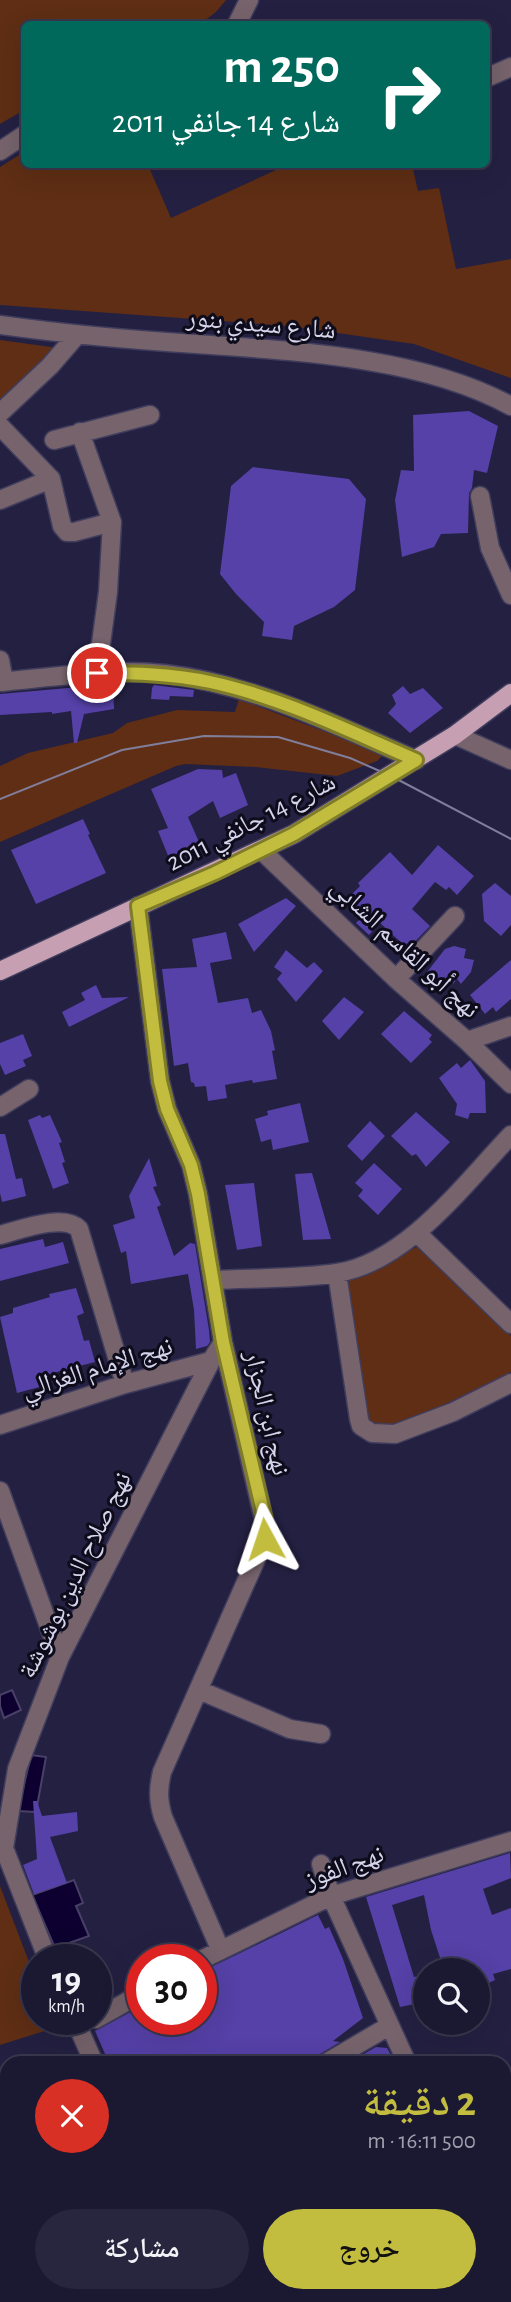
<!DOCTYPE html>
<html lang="ar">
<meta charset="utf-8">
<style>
body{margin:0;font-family:"Alegreya Sans","Noto Naskh Arabic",sans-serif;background:#28253e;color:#f1f3f6;direction:rtl;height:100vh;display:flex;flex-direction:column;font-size:26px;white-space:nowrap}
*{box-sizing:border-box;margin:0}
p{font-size:23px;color:#a0a0ac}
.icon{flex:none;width:38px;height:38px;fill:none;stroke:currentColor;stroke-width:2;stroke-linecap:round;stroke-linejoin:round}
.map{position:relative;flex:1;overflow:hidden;direction:ltr}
.side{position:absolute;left:0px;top:2056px;width:511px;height:247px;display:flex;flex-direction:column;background:#1b1832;border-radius:21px 21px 0 0;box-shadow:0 7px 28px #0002,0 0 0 2px #39374d;direction:rtl}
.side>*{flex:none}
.banner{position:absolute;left:21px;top:21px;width:469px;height:147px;border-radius:10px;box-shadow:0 7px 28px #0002,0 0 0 2px #39374d;direction:rtl;background:#00695c;color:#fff;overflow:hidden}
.fabs{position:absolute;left:413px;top:1958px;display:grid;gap:14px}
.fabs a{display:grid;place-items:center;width:77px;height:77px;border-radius:50%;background:#1b1832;box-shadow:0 7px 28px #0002,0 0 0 2px #39374d;font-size:35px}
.speed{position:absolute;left:21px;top:1944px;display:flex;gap:14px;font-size:35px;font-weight:700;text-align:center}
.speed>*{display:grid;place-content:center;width:91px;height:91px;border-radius:50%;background:#1b1832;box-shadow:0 7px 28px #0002,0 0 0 2px #39374d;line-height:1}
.speed small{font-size:18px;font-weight:400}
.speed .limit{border:10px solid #d22;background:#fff;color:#111}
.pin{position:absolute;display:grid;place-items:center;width:60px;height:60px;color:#fff;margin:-30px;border:4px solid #fff;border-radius:50%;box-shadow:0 2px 7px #0007}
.me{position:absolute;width:77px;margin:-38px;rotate:355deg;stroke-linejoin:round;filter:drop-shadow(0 0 5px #0008)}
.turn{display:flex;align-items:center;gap:24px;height:147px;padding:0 35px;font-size:32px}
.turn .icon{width:91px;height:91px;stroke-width:2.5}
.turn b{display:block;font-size:49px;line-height:60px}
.round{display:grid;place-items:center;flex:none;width:74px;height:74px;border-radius:37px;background:#28253e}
.overview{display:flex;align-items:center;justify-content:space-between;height:119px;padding:0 35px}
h1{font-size:42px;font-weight:600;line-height:52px;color:#c2bd3f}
.button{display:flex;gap:14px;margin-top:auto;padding:14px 35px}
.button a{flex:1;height:80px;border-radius:42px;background:#c2bd3f;color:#111;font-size:28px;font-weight:600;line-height:80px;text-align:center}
.button a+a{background:#28253e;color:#f1f3f6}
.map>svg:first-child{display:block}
</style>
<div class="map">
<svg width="511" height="2302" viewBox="0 0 511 2302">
<rect width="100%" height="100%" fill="#242042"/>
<path fill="#5f2e14" d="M 0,0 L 226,0 L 216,12 L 200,24 L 24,24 L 24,110 L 0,124 Z
M 24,152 L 24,164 L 148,165 L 171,218 L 287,165 L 412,165 L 418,191 L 439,188 L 456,269 L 511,259 L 511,378 L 414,344 L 289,326 L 0,305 L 0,167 Z
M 0,340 L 58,348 L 0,407 Z
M 239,699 L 384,754 L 377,761 L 337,776 L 255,767 L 185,764 L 176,766 L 0,842 L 0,766 L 28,753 L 113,733 L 127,723 L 177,710 L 235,712 Z
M 421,1245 L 511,1336 L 511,1372 L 393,1430 L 378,1427 L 364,1414 L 348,1280 Z
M 0,1886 L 37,1983 L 37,2020 L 51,2020 L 54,2028 L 0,2045 Z"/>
<path fill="#0d0030" stroke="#494068" stroke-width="2" d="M 12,1690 L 21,1710 L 4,1718 L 0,1706 L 0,1695 Z
M 31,1755 L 46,1757 L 36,1812 L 18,1811 Z
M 74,1880 L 83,1903 L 76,1906 L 89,1936 L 55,1948 L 32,1895 Z"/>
<path fill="#5541a7" d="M 469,411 L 498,426 L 487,473 L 474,470 L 472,488 L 469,493 L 468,533 L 441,534 L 434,547 L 402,557 L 395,500 L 401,470 L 414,471 L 413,415 Z
M 253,467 L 349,479 L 366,499 L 355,590 L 334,607 L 294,626 L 292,640 L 262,636 L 264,622 L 236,594 L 220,574 L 231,486 Z
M 113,684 L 114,709 L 84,714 L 77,743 L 74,743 L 71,711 L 52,714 L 52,712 L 0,715 L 0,694 Z
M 154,685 L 194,690 L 193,697 L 170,696 L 169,700 L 151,699 L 152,688 Z
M 403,686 L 410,694 L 423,688 L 443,708 L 410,733 L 388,713 L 396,704 L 392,695 Z
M 198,769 L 222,770 L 223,778 L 236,773 L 248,805 L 220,818 L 213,801 L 188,817 L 199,842 L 169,858 L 158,831 L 168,828 L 151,789 Z
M 83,819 L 90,834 L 88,835 L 106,873 L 36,904 L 11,850 Z
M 438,845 L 474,876 L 457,895 L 449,887 L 446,890 L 435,882 L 412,909 L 430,926 L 408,949 L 380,923 L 369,935 L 356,923 L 362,917 L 346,900 L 360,886 L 358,883 L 390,852 L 412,875 Z
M 495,883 L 511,896 L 511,925 L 501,936 L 484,921 L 482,894 Z
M 286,898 L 296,906 L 254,952 L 238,924 Z
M 226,932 L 232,959 L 210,963 L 218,1003 L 248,998 L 252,1013 L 261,1010 L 271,1031 L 275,1050 L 272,1051 L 277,1079 L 253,1083 L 252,1080 L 225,1085 L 227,1098 L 208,1101 L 206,1086 L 195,1087 L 194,1083 L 191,1082 L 188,1063 L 174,1066 L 162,969 L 197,967 L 192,939 Z
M 454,946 L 466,949 L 464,958 L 474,960 L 471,972 L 461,984 L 457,979 L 453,984 L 444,977 L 440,982 L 427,972 L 445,949 Z
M 286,950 L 307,968 L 314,962 L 323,971 L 296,1002 L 277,979 L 282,973 L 274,967 Z
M 511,960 L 511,999 L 496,1012 L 493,1007 L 485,1014 L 470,995 Z
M 96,985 L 102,998 L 129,997 L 69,1027 L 62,1012 L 85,1000 L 81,993 Z
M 344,997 L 364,1012 L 339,1040 L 322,1021 Z
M 404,1011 L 432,1035 L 429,1039 L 432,1042 L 411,1063 L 381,1034 Z
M 23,1034 L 32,1056 L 23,1060 L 26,1066 L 5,1075 L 0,1064 L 0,1043 Z
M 470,1060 L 485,1081 L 486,1113 L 470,1113 L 468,1119 L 455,1115 L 457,1104 L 439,1078 L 457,1063 L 461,1068 Z
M 300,1103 L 309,1142 L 273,1150 L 271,1139 L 261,1142 L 255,1119 L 268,1115 L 267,1111 Z
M 416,1112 L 450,1142 L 426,1167 L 416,1154 L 412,1156 L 391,1136 Z
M 40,1115 L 42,1118 L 50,1115 L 62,1142 L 59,1143 L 65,1162 L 62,1163 L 69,1183 L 53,1189 L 28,1120 Z
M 370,1121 L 385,1136 L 362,1161 L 347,1146 Z
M 0,1134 L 5,1134 L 16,1179 L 22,1178 L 26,1196 L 2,1202 L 0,1193 Z
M 149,1158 L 157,1186 L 153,1187 L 161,1205 L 157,1207 L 174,1256 L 190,1243 L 195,1244 L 209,1330 L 210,1342 L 207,1346 L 196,1349 L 194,1310 L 188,1274 L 131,1284 L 126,1251 L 121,1253 L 113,1225 L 135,1218 L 129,1196 Z
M 374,1163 L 402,1189 L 378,1215 L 358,1196 L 363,1190 L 355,1183 Z
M 312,1173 L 331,1239 L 303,1240 L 295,1174 Z
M 254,1183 L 262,1246 L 237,1250 L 225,1185 Z
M 43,1239 L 45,1247 L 63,1242 L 69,1263 L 0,1281 L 0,1249 Z
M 76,1288 L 84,1313 L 77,1316 L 84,1341 L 89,1340 L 95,1362 L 45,1375 L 47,1385 L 17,1393 L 0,1317 L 13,1313 L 13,1308 L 50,1297 L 49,1294 Z
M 33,1801 L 37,1801 L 42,1816 L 77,1812 L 78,1831 L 50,1837 L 67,1883 L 34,1894 L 23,1865 L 37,1859 Z
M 510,1853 L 511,1878 L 483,1889 L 492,1915 L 511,1908 L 511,1969 L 493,1974 L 495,1980 L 478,1988 L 478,1970 L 444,1970 L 431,1930 L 424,1895 L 392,1905 L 414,1977 L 425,1974 L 425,2002 L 400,2007 L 366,1897 Z
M 318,1915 L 325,1929 L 329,1927 L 343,1959 L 363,2018 L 333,2041 L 340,2042 L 320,2054 L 315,2063 L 109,2063 L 95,2031 L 142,2006 L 142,2020 L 201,2020 L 201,1972 Z
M 376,2047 L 387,2048 L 395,2063 L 348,2063 Z"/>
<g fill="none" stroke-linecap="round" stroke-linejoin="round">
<g stroke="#403d5d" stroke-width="21">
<path id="minor" d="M 237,24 L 249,0
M 486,78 L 511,67
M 0,151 L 24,135
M 0,325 C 65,334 130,340 196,344 C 296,351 422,357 511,406
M 0,413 L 50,366 L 76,336
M 0,426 L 51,479 L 62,526 L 67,532 L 74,532 L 112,522
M 80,432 L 112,522 L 108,592 L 97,673
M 54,440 L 150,415
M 480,496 L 490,548 L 511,595
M 0,500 L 51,479
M 0,660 L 4,682
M 0,682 C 55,677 110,668 165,674 C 253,684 336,725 416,760
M 455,735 L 511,760
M 262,851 L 396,979 L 467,1041 L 511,1084
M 138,906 L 160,1081 L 167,1109 L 191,1165 L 198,1194 L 223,1342 L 266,1529 L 265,1539 L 162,1772 C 158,1789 158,1800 163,1817 L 220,1949
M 396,979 L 455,916
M 467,1041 L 511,1026
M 0,1107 L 29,1089
M 417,1233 L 511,1324
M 0,1235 C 20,1230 64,1213 79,1229 L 125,1384
M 337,1273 L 359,1419 L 361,1426 L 372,1433 L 395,1434 L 453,1412 L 511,1383
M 213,1280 C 253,1278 298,1279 337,1273 C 407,1262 464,1184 511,1135
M 0,1425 L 125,1384 L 211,1361
M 0,1491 L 60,1657
M 199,1690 L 290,1729 L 321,1734
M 321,1864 L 331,1896 L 407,2063
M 48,1960 L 4,1848 L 17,1769 L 60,1657 L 211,1361 L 223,1342
M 201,1960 L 331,1896 L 511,1841
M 96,2019 L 142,1993
M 75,2020 L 94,2063
M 326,2063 L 389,2026
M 504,2123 L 511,2119
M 504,2266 L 511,2281
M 320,2296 L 327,2302"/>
</g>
<g stroke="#403d5d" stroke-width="21">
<path id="major" d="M 0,971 L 294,834 L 455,735 L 511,693"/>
</g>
<use href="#minor" stroke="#76636c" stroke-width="18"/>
<use href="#major" stroke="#c79fb3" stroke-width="18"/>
<path stroke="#817e9b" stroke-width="2" d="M 0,799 L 122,750 L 204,736 L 278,737 L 350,758 L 391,776 L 511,839"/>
</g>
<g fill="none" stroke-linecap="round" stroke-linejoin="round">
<g stroke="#7e7b29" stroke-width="18">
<path id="route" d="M 97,673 C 135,673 172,674 210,682 C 281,697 349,731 416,760 L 294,834 L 215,873 L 138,906 L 160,1081 L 167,1109 L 191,1165 L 198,1194 L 223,1342 L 265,1520 L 265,1539"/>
</g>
<use href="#route" stroke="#c2bd3f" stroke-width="12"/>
</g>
<g text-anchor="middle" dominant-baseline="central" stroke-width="6" stroke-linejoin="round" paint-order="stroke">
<g font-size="26" fill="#d5d4eb" stroke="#0e0c1b">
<text transform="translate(261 324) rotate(5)">شارع سيدي بنور</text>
<text transform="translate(251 822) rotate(-27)">شارع 14 جانفي 2011</text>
<text transform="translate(405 948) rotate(43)">نهج أبو القاسم الشابي</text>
<text transform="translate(97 1368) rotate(-17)">نهج الإمام الغزالي</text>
<text transform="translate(267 1413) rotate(77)">نهج ابن الجزار</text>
<text transform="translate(75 1575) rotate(-64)">نهج صلاح الدين بوشوشة</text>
<text transform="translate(344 1867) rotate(-20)">نهج الفوز</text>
</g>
</g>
</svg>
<div class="fabs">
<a><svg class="icon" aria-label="search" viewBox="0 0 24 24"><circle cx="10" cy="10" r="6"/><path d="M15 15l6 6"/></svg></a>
</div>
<div class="speed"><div>19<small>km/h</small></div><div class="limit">30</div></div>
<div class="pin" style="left:97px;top:673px;background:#d93025"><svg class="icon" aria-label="arrive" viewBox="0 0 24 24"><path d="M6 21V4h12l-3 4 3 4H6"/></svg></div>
<svg class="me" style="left:265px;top:1539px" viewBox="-20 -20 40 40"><path d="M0-17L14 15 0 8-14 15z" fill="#c2bd3f" stroke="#fff" stroke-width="4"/></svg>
<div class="banner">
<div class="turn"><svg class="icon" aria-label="right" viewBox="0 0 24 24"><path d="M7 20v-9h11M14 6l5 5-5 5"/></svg><div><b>250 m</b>شارع 14 جانفي 2011</div></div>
</div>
<section class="side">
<div class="overview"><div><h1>2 دقيقة</h1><p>500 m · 16:11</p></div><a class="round" style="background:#d93025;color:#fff"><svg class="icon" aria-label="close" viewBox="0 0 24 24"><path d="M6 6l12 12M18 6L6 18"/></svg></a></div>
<div class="button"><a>خروج</a><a>مشاركة</a></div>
</section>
</div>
